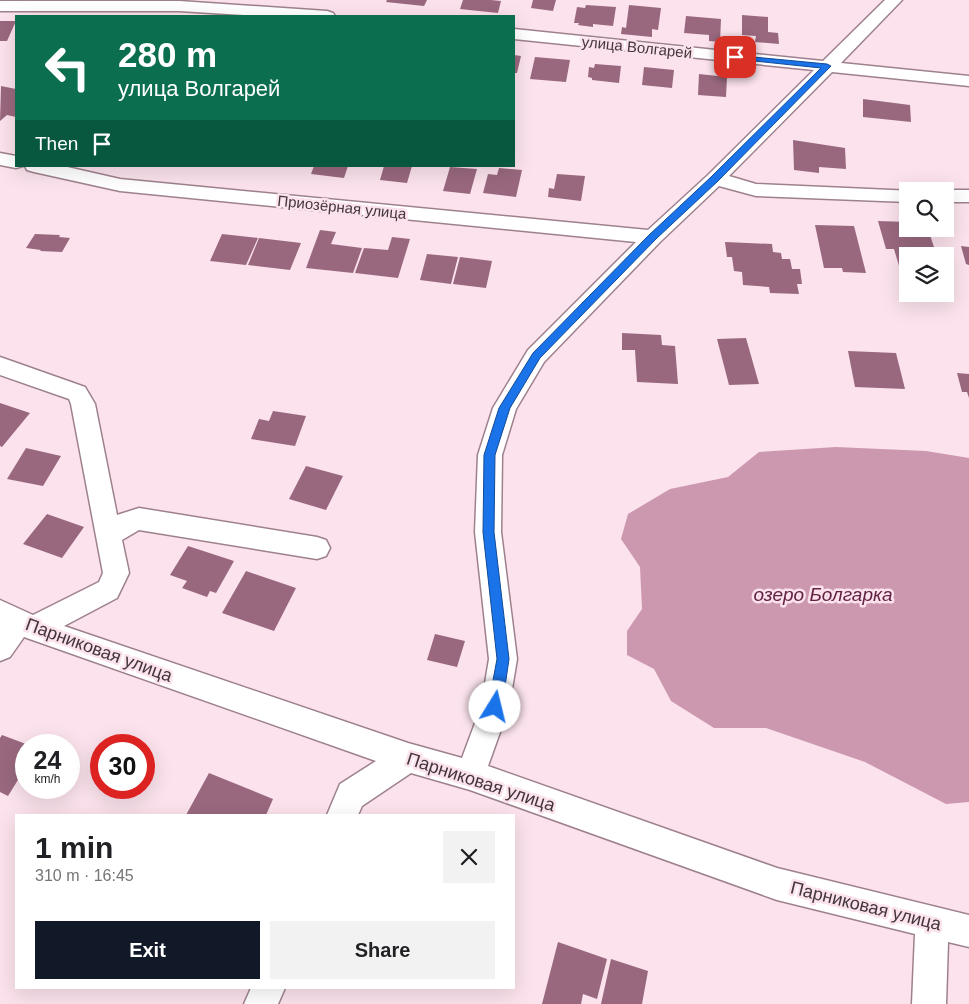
<!DOCTYPE html>
<meta charset="utf-8">
<style>
body{margin:0;font-family:Helvetica,sans-serif;background:#f2f2f2;color:#202124;height:100vh;display:flex;flex-direction:column;font-size:19px;white-space:nowrap}
*{box-sizing:border-box;margin:0}
p{font-size:16px;color:#757577}
.icon{flex:none;width:28px;height:28px;fill:none;stroke:currentColor;stroke-width:2;stroke-linecap:round;stroke-linejoin:round}
.map{position:relative;flex:1;overflow:hidden}
.sheet{position:absolute;left:15px;top:814px;width:500px;height:175px;display:flex;flex-direction:column;background:#fff;border-radius:0px;box-shadow:0 5px 20px #0002}
.sheet>*{flex:none}
.hud{position:absolute;left:15px;top:15px;width:500px;height:152px;border-radius:0px;box-shadow:0 5px 20px #0002;background:#0b6e4f;color:#fff;overflow:hidden}
.buttons{position:absolute;left:899px;top:182px;display:grid;gap:10px}
.buttons a{display:grid;place-items:center;width:55px;height:55px;border-radius:0px;background:#fff;box-shadow:0 5px 20px #0002;font-size:25px}
.speed{position:absolute;left:15px;top:734px;display:flex;gap:10px;font-size:25px;font-weight:700;text-align:center}
.speed>*{display:grid;place-content:center;width:65px;height:65px;border-radius:50%;background:#fff;box-shadow:0 5px 20px #0002;line-height:1}
.speed small{font-size:12px;font-weight:400}
.speed .limit{border:8px solid #d22;background:#fff;color:#111}
.pin{position:absolute;display:grid;place-items:center;width:42px;height:42px;color:#fff;margin:-21px;border-radius:10px;box-shadow:0 2px 8px #0006}
.me{position:absolute;width:55px;margin:-28px;rotate:9deg;stroke-linejoin:round;filter:drop-shadow(0 0 4px #0008)}
.turn{display:flex;align-items:center;gap:18px;height:105px;padding:0 20px;font-size:22px}
.turn .icon{width:65px;height:65px;stroke-width:2.5}
.turn b{display:block;font-size:35px;line-height:42px}
.then{display:flex;align-items:center;height:48px;padding:0 20px;background:#0003;gap:10px;font-size:19px}
.round{display:grid;place-items:center;flex:none;width:52px;height:52px;border-radius:0px;background:#f2f2f2}
.head{display:flex;align-items:center;justify-content:space-between;height:85px;padding:0 20px}
h1{font-size:30px;font-weight:700;line-height:38px}
.cta{display:flex;gap:10px;margin-top:auto;padding:10px 20px}
.cta a{flex:1;height:58px;border-radius:0px;background:#111827;color:#fff;font-size:20px;font-weight:700;line-height:58px;text-align:center}
.cta a+a{background:#f2f2f2;color:#202124}
.map>svg:first-child{display:block}
</style>
<div class="map">
<svg width="969" height="1004" viewBox="0 0 969 1004">
<rect width="100%" height="100%" fill="#fbe2ec"/>
<path fill="#cc98af" d="M 836,447 L 926,451 L 969,458 L 969,802 L 946,804 L 865,762 L 766,728 L 714,728 L 671,701 L 654,669 L 627,655 L 627,631 L 642,609 L 640,567 L 621,539 L 628,514 L 670,489 L 728,477 L 759,452 Z"/>
<path fill="#99687f" d="M 387,0 L 427,0 L 424,6 L 386,2 Z
M 463,0 L 491,0 L 501,1 L 498,13 L 460,9 Z
M 533,0 L 556,0 L 553,11 L 531,8 Z
M 586,5 L 616,7 L 613,26 L 593,24 L 593,27 L 578,25 L 579,23 L 574,23 L 577,7 L 585,8 Z
M 629,5 L 661,8 L 658,30 L 652,29 L 652,37 L 621,34 L 622,27 L 626,28 Z
M 742,15 L 768,17 L 768,32 L 778,33 L 779,44 L 755,42 L 756,36 L 742,35 Z
M 686,16 L 721,19 L 720,42 L 709,41 L 709,35 L 684,33 Z
M 0,21 L 16,21 L 7,41 L 0,41 Z
M 514,55 L 521,56 L 517,73 L 514,73 Z
M 535,57 L 570,60 L 566,82 L 530,79 Z
M 595,64 L 621,66 L 619,83 L 592,80 L 592,78 L 588,77 L 589,67 L 594,68 Z
M 644,67 L 674,70 L 672,88 L 642,85 Z
M 699,74 L 727,77 L 726,97 L 698,95 Z
M 1,86 L 16,89 L 16,117 L 7,115 L 0,121 Z
M 863,99 L 910,105 L 911,122 L 863,117 Z
M 793,140 L 845,148 L 846,169 L 819,167 L 819,173 L 794,170 Z
M 314,166 L 348,166 L 344,178 L 311,174 Z
M 384,166 L 412,166 L 407,183 L 380,180 Z
M 450,167 L 477,169 L 470,194 L 443,191 Z
M 499,168 L 522,170 L 516,197 L 483,193 L 488,174 L 497,175 Z
M 557,174 L 585,176 L 581,201 L 548,197 L 549,188 L 554,189 Z
M 878,221 L 908,222 L 908,229 L 928,229 L 937,256 L 908,256 L 908,276 L 902,276 L 894,249 L 886,249 Z
M 815,225 L 854,226 L 866,273 L 843,272 L 842,268 L 824,268 Z
M 320,230 L 336,232 L 331,244 L 362,248 L 353,273 L 306,268 Z
M 35,234 L 60,235 L 59,237 L 70,238 L 62,252 L 40,251 L 41,250 L 26,248 Z
M 222,234 L 258,238 L 246,265 L 210,261 Z
M 392,237 L 410,239 L 398,278 L 355,273 L 364,248 L 388,250 Z
M 259,238 L 301,243 L 290,270 L 248,265 Z
M 725,242 L 772,244 L 773,252 L 781,253 L 782,259 L 790,259 L 792,269 L 800,269 L 802,284 L 797,284 L 799,294 L 770,293 L 769,287 L 743,285 L 742,272 L 734,271 L 732,257 L 727,257 Z
M 961,246 L 969,247 L 969,265 L 966,264 Z
M 427,254 L 458,257 L 451,284 L 420,280 Z
M 460,257 L 492,261 L 486,288 L 453,284 Z
M 622,333 L 661,335 L 662,345 L 675,346 L 678,384 L 637,382 L 635,350 L 622,350 Z
M 746,338 L 759,384 L 729,385 L 717,339 Z
M 848,351 L 896,353 L 905,389 L 855,387 Z
M 957,373 L 969,374 L 969,398 L 967,392 L 962,392 Z
M 0,403 L 30,413 L 2,447 L 0,446 Z
M 273,411 L 306,416 L 295,446 L 251,439 L 259,419 L 269,421 Z
M 26,448 L 61,456 L 43,486 L 7,479 Z
M 306,466 L 343,476 L 326,510 L 289,499 Z
M 47,514 L 84,527 L 62,558 L 23,544 Z
M 188,546 L 234,561 L 216,593 L 210,591 L 207,597 L 182,588 L 187,581 L 170,575 Z
M 246,571 L 296,588 L 274,631 L 222,613 Z
M 435,634 L 465,641 L 457,667 L 427,660 Z
M 2,735 L 26,744 L 26,767 L 8,796 L 0,792 L 0,738 Z
M 209,773 L 273,799 L 266,815 L 186,815 Z
M 558,942 L 607,959 L 597,999 L 583,994 L 581,1004 L 542,1004 Z
M 611,959 L 648,971 L 642,1004 L 601,1004 Z"/>
<g fill="none" stroke-linecap="round" stroke-linejoin="round">
<g stroke="#9e818e" stroke-width="3">
<path id="minor" d="M 885,0 L 902,0 L 841,63 L 969,76 L 969,86 L 832,72 L 729,176 L 756,184 L 914,191 L 908,191 L 908,202 L 756,196 L 719,186 L 660,242 L 544,362 L 516,409 L 502,455 L 501,532 L 517,659 L 509,707 L 488,766 L 777,868 L 969,915 L 969,947 L 948,942 L 946,1004 L 912,1004 L 915,934 L 777,900 L 470,790 L 411,773 L 362,806 L 358,815 L 327,815 L 340,784 L 376,761 L 24,637 L 10,657 L 0,661 L 0,600 L 33,615 L 99,582 L 103,573 L 71,404 L 69,399 L 0,375 L 0,357 L 85,387 L 95,404 L 117,515 L 139,508 L 317,537 L 326,540 L 330,548 L 326,556 L 317,559 L 139,530 L 122,540 L 129,573 L 117,598 L 64,626 L 408,743 L 462,758 L 481,707 L 489,659 L 475,532 L 478,455 L 493,408 L 528,350 L 636,242 L 120,191 L 34,172 L 27,170 L 25,166 L 63,166 L 120,179 L 648,230 L 708,175 L 814,70 L 514,39 L 514,29 L 823,61 Z
M 0,1 L 179,1 L 327,11 L 333,13 L 335,16 L 258,16 L 179,11 L 0,11 Z
M 0,153 L 16,156 L 16,166 L 23,166 L 16,168 L 0,165 Z
M 945,190 L 969,190 L 969,202 L 945,202 L 945,191 L 939,191 Z
M 251,988 L 285,988 L 278,1004 L 244,1004 Z"/>
</g>
<use href="#minor" fill="#fff" fill-rule="evenodd"/>
</g>
<path fill="#1a73e8" stroke="#114b97" d="M 732,55 L 827,64 L 831,66 L 718,181 L 656,239 L 540,358 L 510,408 L 495,455 L 494,532 L 509,659 L 502,707 L 500,711 L 495,713 L 490,711 L 488,707 L 497,659 L 483,532 L 484,455 L 499,408 L 533,353 L 649,235 L 711,177 L 821,68 L 735,59 L 732,59 Z"/>
<g text-anchor="middle" dominant-baseline="central" stroke-width="5" stroke-linejoin="round" paint-order="stroke">
<g font-size="15" fill="#42363b" stroke="#fbe2ec">
<text transform="translate(637 47) rotate(6)">улица Волгарей</text>
<text transform="translate(342 207) rotate(6)">Приозёрная улица</text>
</g>
<g font-size="18" fill="#42363b" stroke="#fbe2ec">
<text transform="translate(99 650) rotate(20)">Парниковая улица</text>
<text transform="translate(481 782) rotate(18)">Парниковая улица</text>
<text transform="translate(866 906) rotate(14)">Парниковая улица</text>
</g>
<g font-size="19" font-style="italic" fill="#622244" stroke="#fbe2ec">
<text x="823" y="594">озеро Болгарка</text>
</g>
</g>
</svg>
<div class="buttons">
<a><svg class="icon" aria-label="search" viewBox="0 0 24 24"><circle cx="10" cy="10" r="6"/><path d="M15 15l6 6"/></svg></a>
<a><svg class="icon" aria-label="layers" viewBox="0 0 24 24"><path d="M12 4l9 5-9 5-9-5zM3 14l9 5 9-5"/></svg></a>
</div>
<div class="speed"><div>24<small>km/h</small></div><div class="limit">30</div></div>
<div class="pin" style="left:735px;top:57px;background:#d93025"><svg class="icon" aria-label="arrive" viewBox="0 0 24 24"><path d="M6 21V4h12l-3 4 3 4H6"/></svg></div>
<svg class="me" style="left:495px;top:707px" viewBox="-20 -20 40 40"><circle r="19" fill="#fff"/><path d="M0-13L10 11 0 6-10 11z" fill="#1a73e8"/></svg>
<div class="hud">
<div class="turn"><svg class="icon" aria-label="left" viewBox="0 0 24 24"><path d="M17 20v-9H6M10 6l-5 5 5 5"/></svg><div><b>280 m</b>улица Волгарей</div></div>
<div class="then">Then<svg class="icon" aria-label="arrive" viewBox="0 0 24 24"><path d="M6 21V4h12l-3 4 3 4H6"/></svg></div>
</div>
<section class="sheet">
<div class="head"><div><h1>1 min</h1><p>310 m · 16:45</p></div><a class="round"><svg class="icon" aria-label="close" viewBox="0 0 24 24"><path d="M6 6l12 12M18 6L6 18"/></svg></a></div>
<div class="cta"><a>Exit</a><a>Share</a></div>
</section>
</div>
